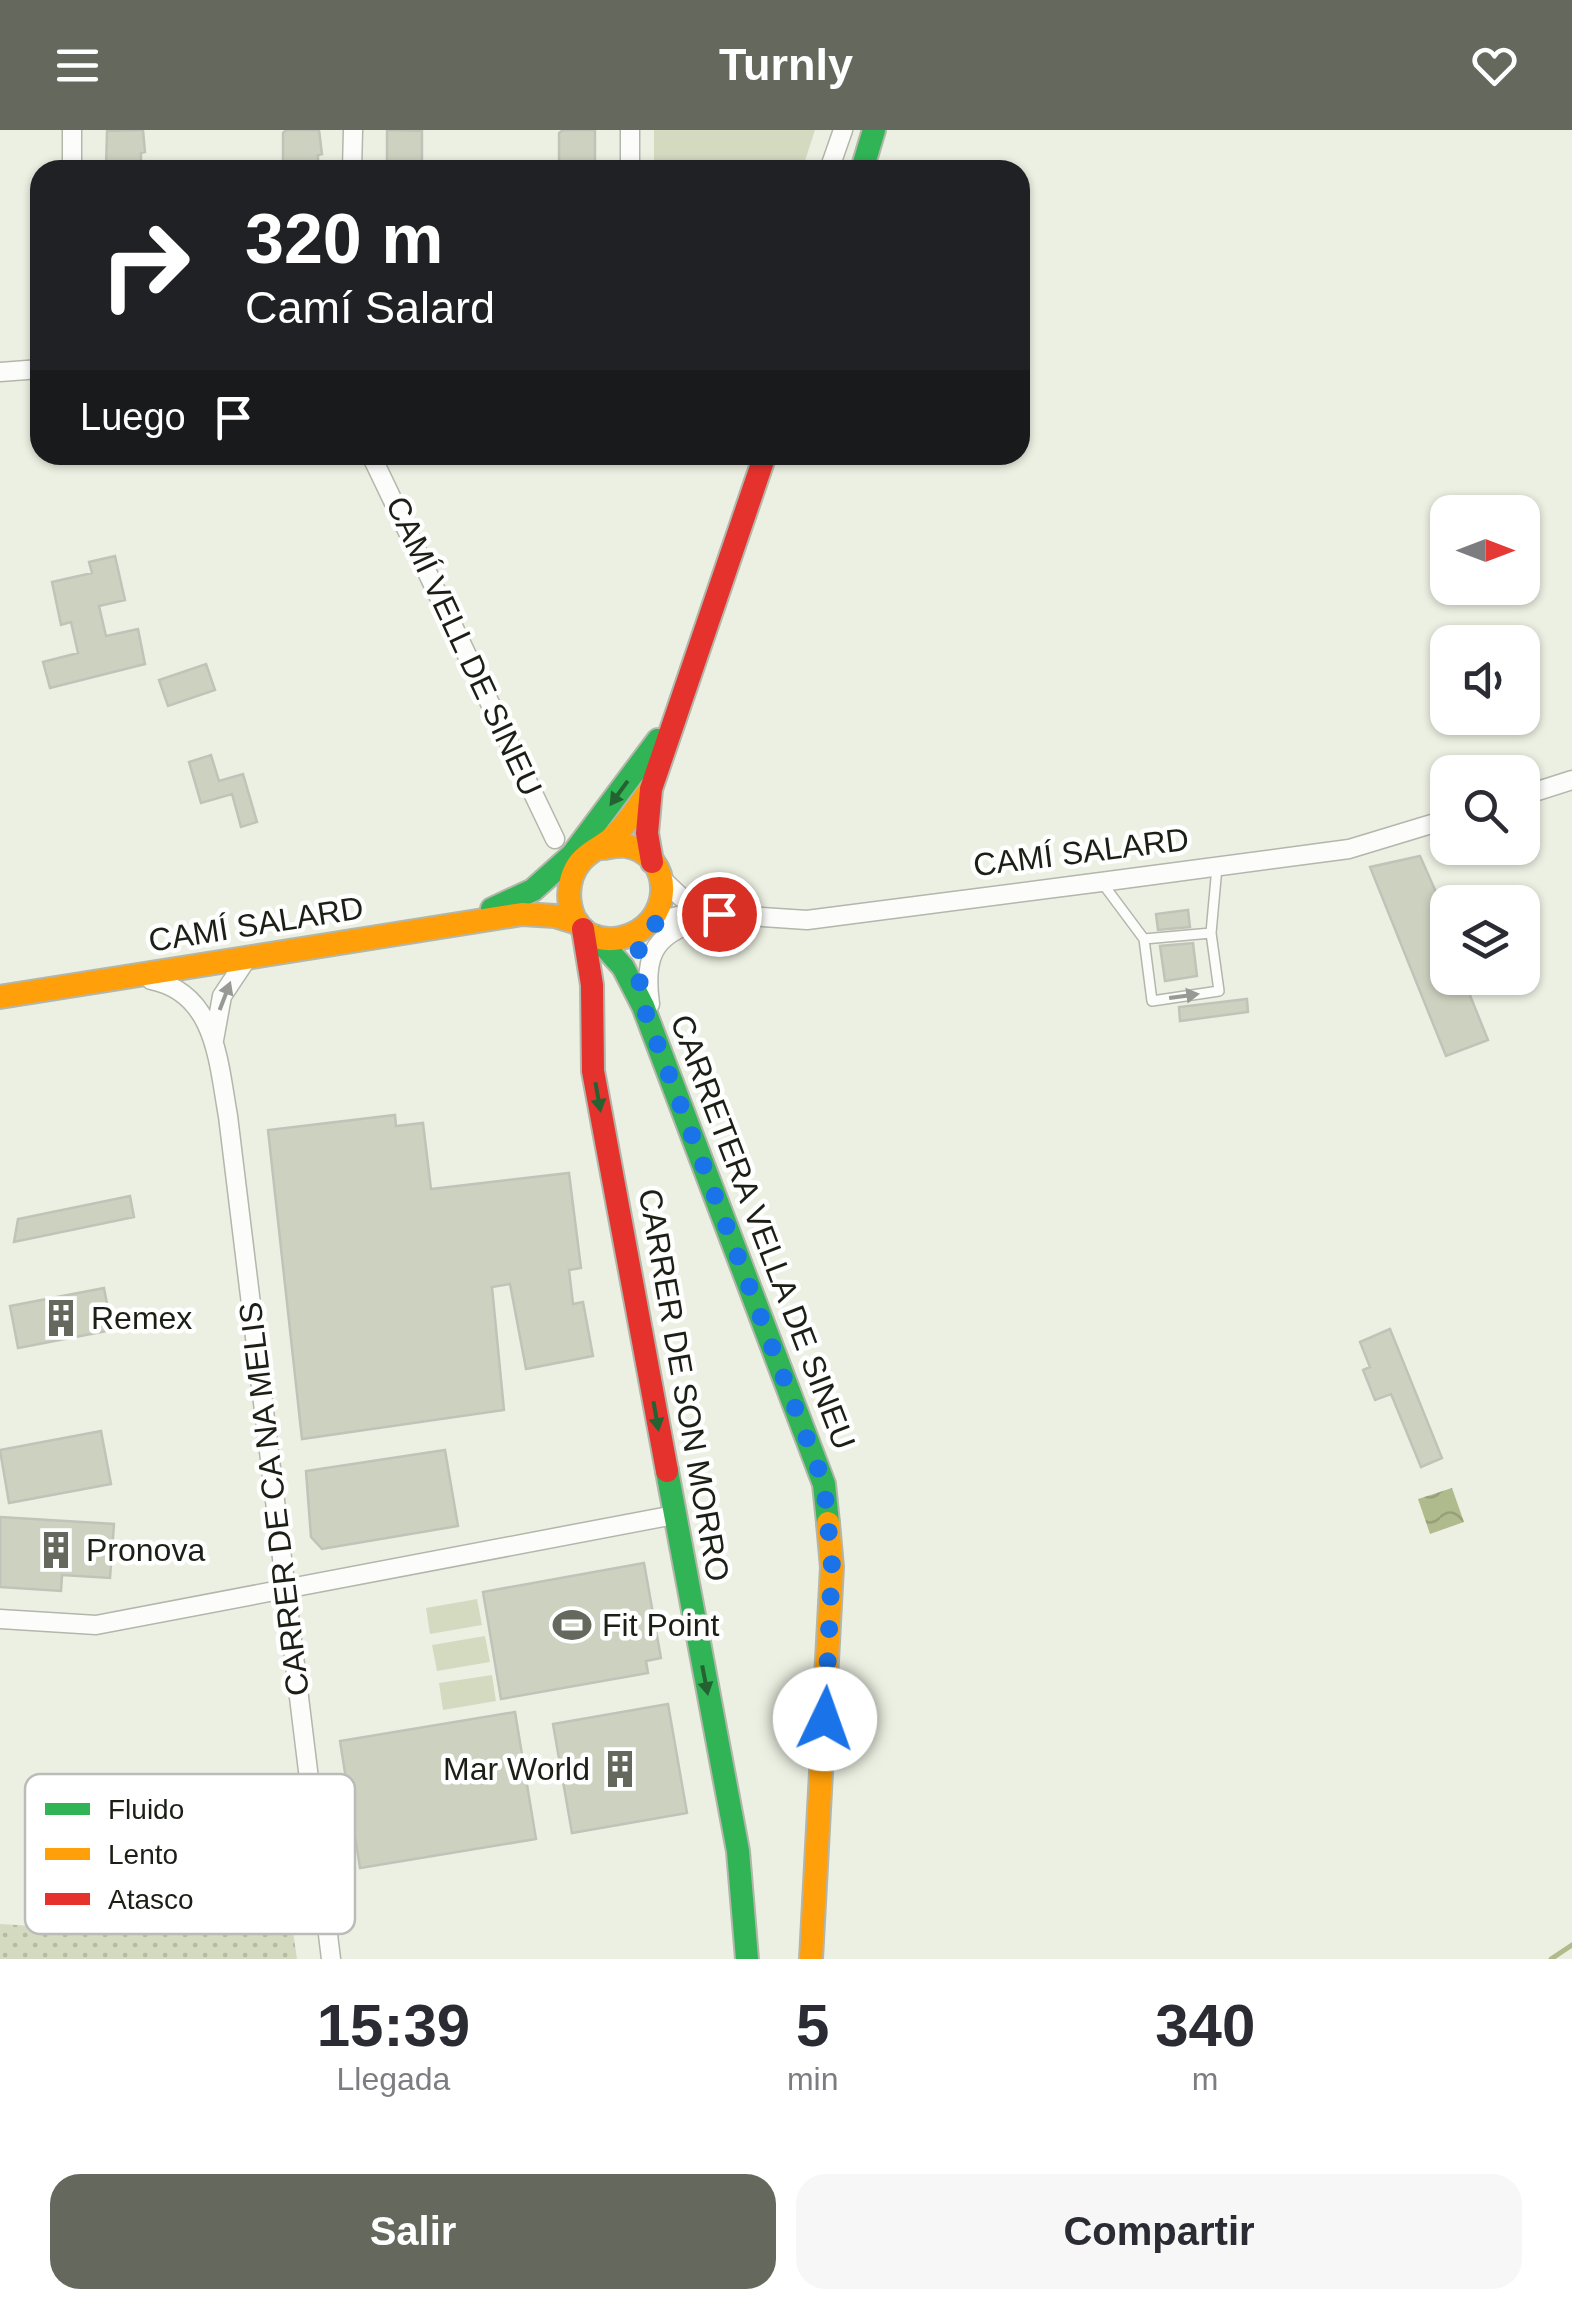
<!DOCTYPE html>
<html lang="es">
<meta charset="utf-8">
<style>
body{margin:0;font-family:Helvetica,sans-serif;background:#f7f7f7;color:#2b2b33;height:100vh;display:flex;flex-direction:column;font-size:38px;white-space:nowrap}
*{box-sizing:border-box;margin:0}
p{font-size:32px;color:#7c7c81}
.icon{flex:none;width:55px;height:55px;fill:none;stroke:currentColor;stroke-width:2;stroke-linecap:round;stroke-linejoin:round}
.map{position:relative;height:1829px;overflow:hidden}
.panel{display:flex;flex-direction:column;background:#fff;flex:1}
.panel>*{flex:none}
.guide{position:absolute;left:30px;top:30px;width:1000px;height:305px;border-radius:30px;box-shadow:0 2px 8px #0004;background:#202124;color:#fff;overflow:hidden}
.needle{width:65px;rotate:90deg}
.controls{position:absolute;left:1430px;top:365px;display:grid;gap:20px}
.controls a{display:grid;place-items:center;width:110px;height:110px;border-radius:20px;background:#fff;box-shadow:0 2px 8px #0004;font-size:50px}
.pin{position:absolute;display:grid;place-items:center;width:85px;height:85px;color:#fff;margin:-42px;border:5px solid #fff;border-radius:50%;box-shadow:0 2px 10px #0007}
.me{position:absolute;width:110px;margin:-55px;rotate:3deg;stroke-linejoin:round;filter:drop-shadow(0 0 8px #0008)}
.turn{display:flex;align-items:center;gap:35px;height:210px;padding:0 50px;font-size:45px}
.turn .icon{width:130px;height:130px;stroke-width:2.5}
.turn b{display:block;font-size:70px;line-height:85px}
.then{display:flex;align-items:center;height:95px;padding:0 50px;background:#0003;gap:20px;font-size:38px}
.eta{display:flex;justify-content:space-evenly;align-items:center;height:170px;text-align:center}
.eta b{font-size:60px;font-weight:800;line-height:70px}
.cta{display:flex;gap:20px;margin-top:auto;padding:20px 50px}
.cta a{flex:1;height:115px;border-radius:30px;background:#65685d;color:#fff;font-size:40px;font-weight:800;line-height:115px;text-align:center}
.cta a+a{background:#f7f7f7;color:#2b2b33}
header{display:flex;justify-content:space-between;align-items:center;height:130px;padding:0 50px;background:#65685d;color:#fff;font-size:45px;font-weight:800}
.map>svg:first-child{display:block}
</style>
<header><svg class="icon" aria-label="menu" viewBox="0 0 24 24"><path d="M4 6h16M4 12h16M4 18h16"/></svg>Turnly<svg class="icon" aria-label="heart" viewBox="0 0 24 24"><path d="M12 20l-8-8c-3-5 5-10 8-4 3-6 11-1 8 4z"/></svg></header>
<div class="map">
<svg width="1572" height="1829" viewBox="0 0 1572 1829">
<defs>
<pattern id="park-dots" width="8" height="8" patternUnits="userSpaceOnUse" patternTransform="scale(2.5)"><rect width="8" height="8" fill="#d3dac0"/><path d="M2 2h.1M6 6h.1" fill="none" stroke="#b5bba4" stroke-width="1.8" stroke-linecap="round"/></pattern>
<pattern id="water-waves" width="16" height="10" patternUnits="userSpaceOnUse" patternTransform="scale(2.5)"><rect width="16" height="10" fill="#b0bb8d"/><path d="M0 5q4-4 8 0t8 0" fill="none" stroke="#97a079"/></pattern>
</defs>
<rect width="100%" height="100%" fill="#ecf0e2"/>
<path fill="#d3dac0" d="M 654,0 L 815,0 L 802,40 L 654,40 Z
M 477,1469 L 482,1495 L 430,1504 L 426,1478 Z
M 485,1506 L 490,1532 L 437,1541 L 432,1515 Z
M 492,1545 L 496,1571 L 443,1580 L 439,1553 Z"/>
<path fill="url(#park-dots)" d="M 289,1774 L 297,1829 L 0,1829 L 0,1794 L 117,1801 Z"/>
<path fill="url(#water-waves)" d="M 1452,1358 L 1464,1392 L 1430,1404 L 1418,1369 Z"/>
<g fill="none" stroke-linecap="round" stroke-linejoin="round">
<path stroke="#b0bb8d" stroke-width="5" d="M 1551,1829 L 1572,1815"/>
</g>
<path fill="#cdd1bf" stroke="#c1c3b9" stroke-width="2.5" d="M 143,0 L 145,22 L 141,23 L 141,40 L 106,40 L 107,1 Z
M 286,0 L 319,0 L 322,24 L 318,25 L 318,40 L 283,40 L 283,3 Z
M 387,0 L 422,1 L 422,40 L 387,40 Z
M 563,0 L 595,0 L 595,40 L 559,40 L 559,3 Z
M 115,426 L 125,470 L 99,476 L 106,506 L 138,499 L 145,534 L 50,558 L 43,532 L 78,523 L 71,492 L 61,495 L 52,452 L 92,443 L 89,432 Z
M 206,534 L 215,560 L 168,576 L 159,550 Z
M 211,625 L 219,651 L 243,644 L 257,692 L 241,697 L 232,664 L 201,673 L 189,632 Z
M 1420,726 L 1439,769 L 1434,772 L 1448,808 L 1448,848 L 1463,848 L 1488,910 L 1446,926 L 1370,737 Z
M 1188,780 L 1190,797 L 1158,800 L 1156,784 Z
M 1193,813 L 1197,846 L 1165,851 L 1160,816 Z
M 1247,869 L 1248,882 L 1180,891 L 1179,877 Z
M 395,985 L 396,996 L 423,993 L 431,1059 L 569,1043 L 581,1138 L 569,1140 L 573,1174 L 583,1172 L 593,1226 L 526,1239 L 510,1154 L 492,1157 L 504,1280 L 302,1309 L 268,1000 Z
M 130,1066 L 134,1087 L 14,1112 L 18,1089 Z
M 104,1158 L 112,1200 L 18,1218 L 10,1176 Z
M 1390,1199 L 1442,1328 L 1421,1337 L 1391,1264 L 1375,1270 L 1363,1240 L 1370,1237 L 1360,1212 Z
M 101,1301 L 111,1354 L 9,1373 L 0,1320 Z
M 445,1320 L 458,1396 L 322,1419 L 311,1407 L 306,1341 Z
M 0,1387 L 114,1394 L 110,1448 L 62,1445 L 61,1461 L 0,1457 Z
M 644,1433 L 661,1528 L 646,1531 L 648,1543 L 501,1569 L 483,1462 Z
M 668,1574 L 687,1683 L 572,1703 L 553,1594 Z
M 515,1582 L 536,1709 L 360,1738 L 340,1611 Z"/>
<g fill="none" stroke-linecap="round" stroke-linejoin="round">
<g stroke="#b3b6ab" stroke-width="12">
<path id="lane" d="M 1103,754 L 1144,809 L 1211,803 L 1217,737
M 1144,809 L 1152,871 L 1219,861 L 1211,803"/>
</g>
<g stroke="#b3b6ab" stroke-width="21">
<path id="street" d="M 72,40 L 72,0
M 352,40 L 353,0
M 630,40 L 630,0
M 829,40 L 843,0
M 0,242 L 40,239
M 371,325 L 555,709
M 1522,666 L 1572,650
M 662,749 L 681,767 L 709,780
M 653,792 L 678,786 L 719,784 L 807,790 L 1101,752 L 1349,719 L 1448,689
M 151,850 C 216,863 218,931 228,986 L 331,1829
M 650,874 C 644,830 651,805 697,792
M 214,910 L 222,866 L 248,827
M 0,1489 L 96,1495 L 674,1385"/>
</g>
<g stroke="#b3b6ab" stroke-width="26">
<path id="fast" d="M 862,40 L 874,0
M 492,779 L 533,760 L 572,725 L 658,610
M 596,807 L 623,837 L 643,876 L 824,1354 L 828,1393
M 667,1341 L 738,1721 L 747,1829"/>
</g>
<g stroke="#b3b6ab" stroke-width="26">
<path id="slow" d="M 603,718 C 610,717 619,715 626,716 C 675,724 675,796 621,808 C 611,810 601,810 591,805 C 565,791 563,752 581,731 C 591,719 607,715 617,703 C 630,690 639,675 650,660
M 0,867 L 522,784 L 555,786 L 578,793
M 811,1829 L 832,1437 L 828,1393"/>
</g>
<g stroke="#b3b6ab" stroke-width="26">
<path id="jam" d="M 652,732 L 647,703 L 651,659 L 765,325
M 583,799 L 592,855 L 593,941 L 667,1341"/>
</g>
<use href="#lane" stroke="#fcfdfb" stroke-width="9"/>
<use href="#street" stroke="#fcfdfb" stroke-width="18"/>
<use href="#fast" stroke="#30b455" stroke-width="22"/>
<use href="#slow" stroke="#ff9f0a" stroke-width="22"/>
<use href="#jam" stroke="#e5322d" stroke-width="22"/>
</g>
<defs><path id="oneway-solid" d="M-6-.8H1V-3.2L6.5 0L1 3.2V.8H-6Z" transform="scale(2.5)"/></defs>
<g fill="#256232">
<use href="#oneway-solid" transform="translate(619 663) rotate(126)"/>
<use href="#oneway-solid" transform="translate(598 967) rotate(80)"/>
<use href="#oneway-solid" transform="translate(656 1286) rotate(80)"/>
<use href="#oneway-solid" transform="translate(705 1550) rotate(79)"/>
</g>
<g fill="#979994">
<use href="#oneway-solid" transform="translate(225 866) rotate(-69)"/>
<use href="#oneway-solid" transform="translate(1184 866) rotate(-8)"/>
</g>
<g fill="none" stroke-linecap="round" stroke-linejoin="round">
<path stroke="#1a73e8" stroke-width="18" stroke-dasharray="0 32.4" d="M 719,784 C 639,787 630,796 643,876 L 824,1354 L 832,1436 L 825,1589"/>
</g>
<defs>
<g id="building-bare" transform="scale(3)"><path d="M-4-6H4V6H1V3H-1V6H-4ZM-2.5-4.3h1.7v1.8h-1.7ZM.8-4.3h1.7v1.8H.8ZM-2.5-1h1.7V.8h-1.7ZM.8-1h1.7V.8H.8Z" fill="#65685d" stroke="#fff" stroke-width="2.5" paint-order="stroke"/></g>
<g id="stadium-bare" transform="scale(3)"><path d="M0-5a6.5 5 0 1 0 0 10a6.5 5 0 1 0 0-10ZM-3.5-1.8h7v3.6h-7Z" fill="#65685d" stroke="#fff" stroke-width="2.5" paint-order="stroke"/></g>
</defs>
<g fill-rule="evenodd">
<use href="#building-bare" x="61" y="1188"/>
<use href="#building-bare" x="56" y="1420"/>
<use href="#stadium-bare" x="572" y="1495"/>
<use href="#building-bare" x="620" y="1639"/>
</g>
<g text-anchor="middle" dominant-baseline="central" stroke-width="9" stroke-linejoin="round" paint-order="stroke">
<g font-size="32" fill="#1c1f15" stroke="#fff">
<text transform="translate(464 516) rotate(65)">CAMÍ VELL DE SINEU</text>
<text transform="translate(1081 722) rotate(-7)">CAMÍ SALARD</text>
<text transform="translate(256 794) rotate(-9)">CAMÍ SALARD</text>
<text transform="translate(763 1102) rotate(69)">CARRETERA VELLA DE SINEU</text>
<text transform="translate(684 1255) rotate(80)">CARRER DE SON MORRO</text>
<text transform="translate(274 1369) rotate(-97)">CARRER DE CA NA MELIS</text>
</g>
<g font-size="32" fill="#1c1f15" stroke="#fff" text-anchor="start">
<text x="91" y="1188">Remex</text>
<text x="86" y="1420">Pronova</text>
<text x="602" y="1495">Fit Point</text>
<text x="590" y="1639" text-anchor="end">Mar World</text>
</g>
</g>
<rect x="25" y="1644" width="330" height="160" rx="15" fill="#fff" stroke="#bbbcb9" stroke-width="2.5"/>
<rect x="45" y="1673" width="45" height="12" fill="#30b455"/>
<rect x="45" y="1718" width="45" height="12" fill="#ff9f0a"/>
<rect x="45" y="1763" width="45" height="12" fill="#e5322d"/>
<g font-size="28" fill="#1c1f15">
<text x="108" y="1689">Fluido</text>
<text x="108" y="1734">Lento</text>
<text x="108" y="1779">Atasco</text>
</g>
</svg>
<div class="controls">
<a><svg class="needle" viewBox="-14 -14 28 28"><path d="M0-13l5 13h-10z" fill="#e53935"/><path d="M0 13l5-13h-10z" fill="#7c7c81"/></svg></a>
<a><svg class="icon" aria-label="sound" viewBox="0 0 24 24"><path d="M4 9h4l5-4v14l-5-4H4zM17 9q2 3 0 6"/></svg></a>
<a><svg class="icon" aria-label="search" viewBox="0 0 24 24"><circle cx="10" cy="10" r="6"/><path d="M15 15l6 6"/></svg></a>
<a><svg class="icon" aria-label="layers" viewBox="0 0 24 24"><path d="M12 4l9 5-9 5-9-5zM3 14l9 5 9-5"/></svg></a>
</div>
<div class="pin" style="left:719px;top:784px;background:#d93025"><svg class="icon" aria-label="arrive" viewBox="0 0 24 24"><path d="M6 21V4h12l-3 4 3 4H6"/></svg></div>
<svg class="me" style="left:825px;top:1589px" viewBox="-20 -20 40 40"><circle r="19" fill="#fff"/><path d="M0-13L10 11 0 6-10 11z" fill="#1a73e8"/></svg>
<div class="guide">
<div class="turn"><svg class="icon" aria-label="right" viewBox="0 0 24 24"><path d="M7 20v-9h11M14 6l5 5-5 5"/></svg><div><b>320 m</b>Camí Salard</div></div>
<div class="then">Luego<svg class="icon" aria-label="arrive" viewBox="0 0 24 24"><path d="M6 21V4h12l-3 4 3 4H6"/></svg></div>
</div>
</div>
<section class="panel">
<div class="eta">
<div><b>15:39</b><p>Llegada</p></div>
<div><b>5</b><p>min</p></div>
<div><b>340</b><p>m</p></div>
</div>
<div class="cta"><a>Salir</a><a>Compartir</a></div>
</section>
